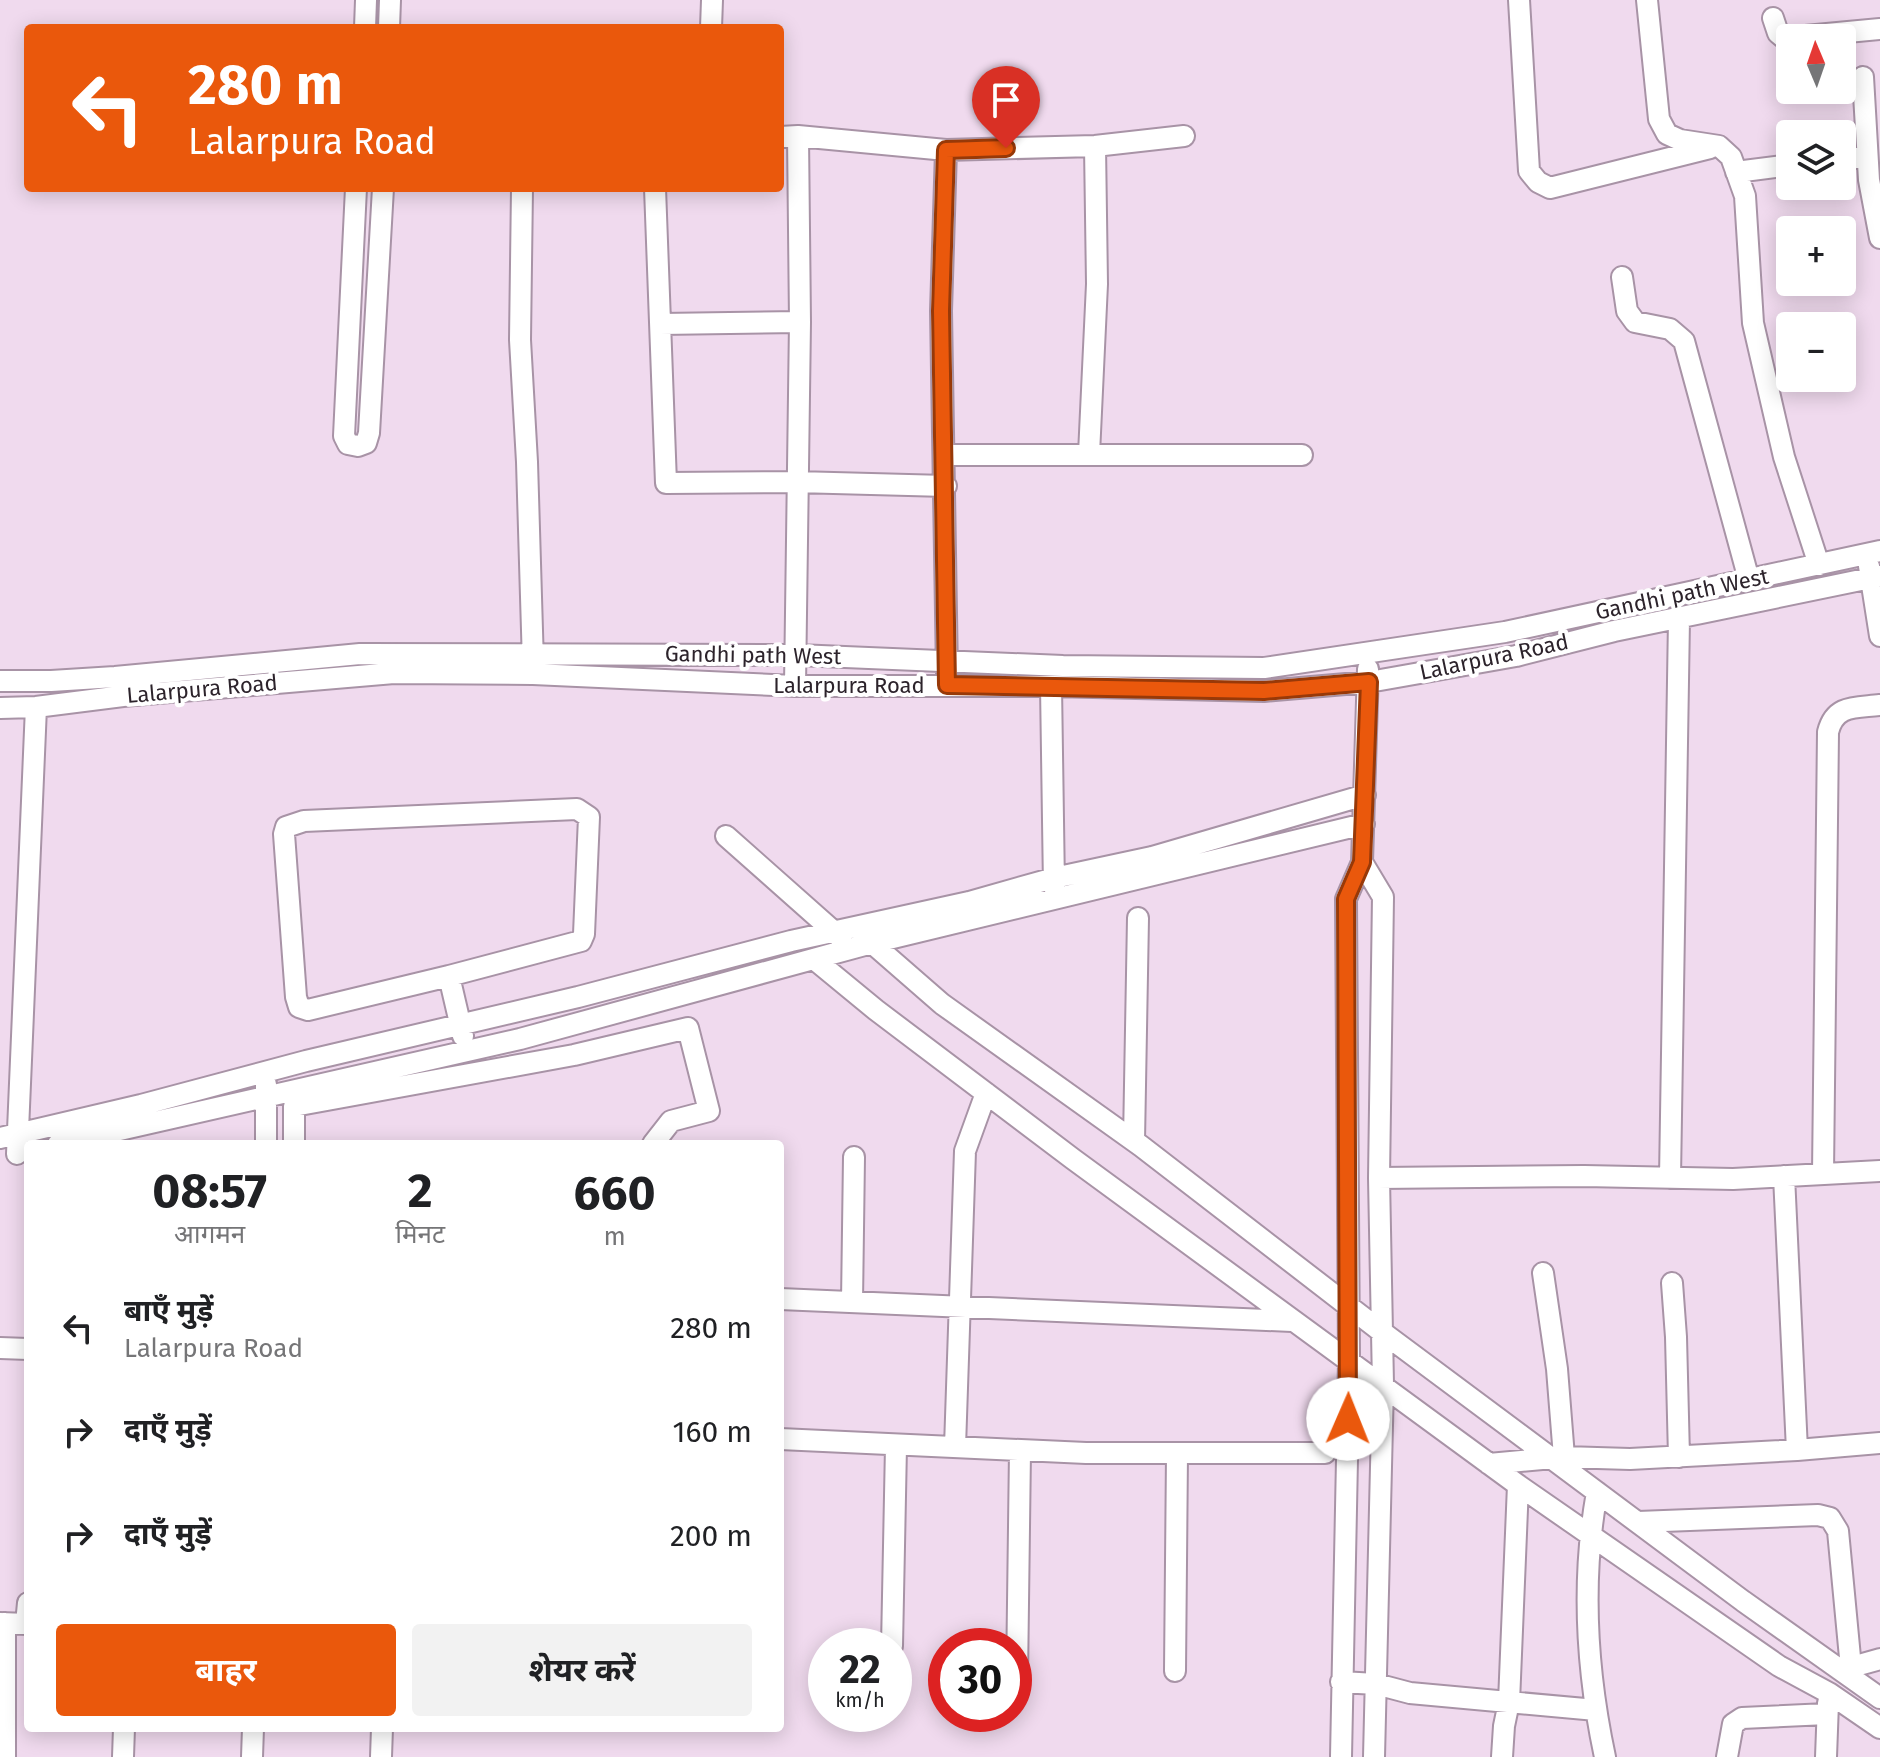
<!DOCTYPE html>
<html lang="hi">
<meta charset="utf-8">
<style>
body{margin:0;font-family:"Fira Sans","Noto Sans Devanagari",sans-serif;background:#f2f2f2;color:#202124;height:100vh;display:flex;flex-direction:column;font-size:30px;white-space:nowrap}
*{box-sizing:border-box;margin:0}
p{font-size:26px;color:#757577}
.icon{flex:none;width:44px;height:44px;fill:none;stroke:currentColor;stroke-width:2;stroke-linecap:round;stroke-linejoin:round}
.map{position:relative;flex:1;overflow:hidden}
.drawer{position:absolute;left:24px;top:1140px;width:760px;height:592px;display:flex;flex-direction:column;background:#fff;border-radius:8px;box-shadow:0 4px 20px #0003}
.drawer>*{flex:none}
.guide{position:absolute;left:24px;top:24px;width:760px;height:168px;border-radius:8px;box-shadow:0 4px 20px #0003;background:#ea580c;color:#fff;overflow:hidden}
.needle{width:52px;rotate:358deg}
.buttons{position:absolute;left:1776px;top:24px;display:grid;gap:16px}
.buttons a{display:grid;place-items:center;width:80px;height:80px;border-radius:8px;background:#fff;box-shadow:0 4px 20px #0003;font-size:40px}
.speed{position:absolute;left:808px;top:1628px;display:flex;gap:16px;font-size:40px;font-weight:700;text-align:center}
.speed>*{display:grid;place-content:center;width:104px;height:104px;border-radius:50%;background:#fff;box-shadow:0 4px 20px #0003;line-height:1}
.speed small{font-size:20px;font-weight:400}
.speed .limit{border:12px solid #d22;background:#fff;color:#111}
.pin{position:absolute;display:grid;place-items:center;width:68px;height:68px;color:#fff;margin:-82px -34px;border-radius:50% 50% 50% 0;rotate:-45deg;box-shadow:0 0 8px #0007}
.pin .icon{rotate:45deg}
.me{position:absolute;width:88px;margin:-44px;rotate:1deg;stroke-linejoin:round;filter:drop-shadow(0 0 6px #0008)}
.turn{display:flex;align-items:center;gap:28px;height:168px;padding:0 32px;font-size:36px}
.turn .icon{width:104px;height:104px;stroke-width:2.5}
.turn b{display:block;font-size:56px;line-height:68px}
.eta{display:flex;justify-content:space-evenly;align-items:center;height:136px;text-align:center}
.eta b{font-size:48px;font-weight:700;line-height:56px}
.primary-button{display:flex;gap:16px;margin-top:auto;padding:16px 32px}
.primary-button a{flex:1;height:92px;border-radius:8px;background:#ea580c;color:#fff;font-size:32px;font-weight:700;line-height:92px;text-align:center}
.primary-button a+a{background:#f2f2f2;color:#202124}
ul{padding:0;list-style:none}
li{display:flex;align-items:center;gap:24px;height:104px;padding:0 32px}
li div{flex:1}
li b{display:block;font-size:30px}
li em{font-style:normal}
.map>svg:first-child{display:block}
</style>
<div class="map">
<svg width="1880" height="1757" viewBox="0 0 1880 1757">
<rect width="100%" height="100%" fill="#f0daee"/>
<g fill="none" stroke-linecap="round" stroke-linejoin="round">
<g stroke="#a893a6" stroke-width="24">
<path id="minor" d="M 1519,0 L 1529,171 L 1538,182 L 1550,188 L 1710,148
M 1647,0 L 1659,119 L 1667,134 L 1680,140 L 1719,146 L 1731,157 L 1745,196 L 1753,323 L 1784,457 L 1819,565
M 1773,18 L 1778,33 L 1784,38 L 1880,29
M 365,28 L 366,0
M 389,28 L 390,0
M 711,28 L 712,0
M 1863,77 L 1869,180 L 1880,238
M 780,137 L 798,136 L 946,150 L 1095,146 L 1184,136
M 946,150 L 941,311 L 947,673
M 1842,159 L 1867,156
M 1736,172 L 1790,165
M 356,188 L 344,436 L 348,444 L 358,446 L 366,443 L 369,433 L 383,188
M 522,188 L 520,340 L 527,462 L 533,664
M 655,188 L 666,483 L 796,482 L 946,486
M 1622,277 L 1627,311 L 1635,322 L 1670,329 L 1684,341 L 1749,580
M 661,324 L 800,322
M 1089,454 L 1097,284 L 1095,146
M 945,455 L 1302,455
M 1869,566 L 1880,636
M 0,681 L 51,681 L 115,677 L 360,654 L 797,655 L 1063,666 L 1264,668 L 1505,632 L 1880,551
M 795,686 L 800,322 L 798,136
M 1051,686 L 1054,887
M 0,708 L 36,707 L 123,696 L 394,673 L 533,674 L 795,686 L 1051,686 L 1264,691 L 1369,682 L 1516,656 L 1614,631 L 1880,576
M 726,836 L 841,938
M 1362,862 L 1383,897 L 1379,1178 L 1383,1384 L 1374,1757
M 872,943 L 942,1004 L 1141,1146 L 1382,1332 L 1743,1601 L 1880,1698
M 814,959 L 876,1010 L 1073,1159 L 1518,1485 L 1779,1666 L 1829,1693 L 1880,1728
M 449,976 L 581,941 L 584,934 L 589,817 L 577,809 L 304,821 L 286,827 L 284,834 L 296,997 L 299,1007 L 308,1010 L 449,976 L 463,1036
M 0,1138 L 141,1105 L 306,1061 L 578,997 L 791,941 L 969,902 L 1054,878 L 1152,857 L 1365,795
M 1134,1141 L 1138,918
M 58,1144 L 520,1039 L 872,943 L 1364,824
M 266,1144 L 266,1084
M 294,1144 L 294,1106 L 574,1055 L 688,1028 L 709,1111 L 671,1121 L 653,1144
M 17,1154 L 36,707
M 1823,1174 L 1828,732 C 1835,704 1856,708 1880,705
M 1784,1176 L 1797,1450
M 1379,1178 L 1584,1176 L 1733,1179 L 1880,1171
M 1670,1178 L 1679,619
M 1543,1273 L 1557,1369 L 1564,1457
M 1672,1283 L 1676,1337 L 1679,1457
M 780,1299 L 1292,1321
M 852,1302 L 854,1157
M 0,1348 L 28,1349
M 780,1439 L 1086,1453 L 1325,1453
M 955,1447 L 965,1151 L 986,1093
M 1489,1464 L 1564,1457 L 1630,1459 L 1797,1450 L 1880,1443
M 1597,1492 C 1581,1581 1586,1668 1605,1757
M 1638,1522 L 1818,1515 L 1830,1518 L 1838,1531 L 1851,1668
M 0,1623 L 28,1624
M 26,1624 L 28,1603
M 892,1646 L 896,1446
M 1841,1670 L 1880,1659
M 1175,1671 L 1177,1454
M 1017,1679 L 1020,1451
M 1341,1682 L 1376,1684 L 1410,1693 L 1596,1710
M 5,1757 L 5,1623
M 123,1757 L 124,1728
M 252,1757 L 253,1728
M 381,1757 L 382,1728
M 1341,1757 L 1349,1360 L 1346,899 L 1362,862 L 1368,669
M 1502,1757 L 1504,1726 L 1509,1702 L 1518,1485
M 1727,1757 L 1733,1724 L 1742,1718 L 1827,1714
M 1826,1757 L 1828,1703"/>
</g>
<use href="#minor" stroke="#fff" stroke-width="20"/>
</g>
<g fill="none" stroke-linecap="round" stroke-linejoin="round">
<g stroke="#983908" stroke-width="20">
<path id="route" d="M 1006,148 L 946,150 L 941,311 L 947,685 L 1264,691 L 1369,682 L 1362,862 L 1346,899 L 1348,1419"/>
</g>
<use href="#route" stroke="#ea580c" stroke-width="14"/>
</g>
<g text-anchor="middle" dominant-baseline="central" stroke-width="8" stroke-linejoin="round" paint-order="stroke">
<g font-size="22" fill="#2c232b" stroke="#fff">
<text transform="translate(1682 594) rotate(-12)">Gandhi path West</text>
<text transform="translate(753 655) rotate(1)">Gandhi path West</text>
<text transform="translate(1494 657) rotate(-12)">Lalarpura Road</text>
<text x="849" y="685">Lalarpura Road</text>
<text transform="translate(202 689) rotate(-5)">Lalarpura Road</text>
</g>
</g>
</svg>
<div class="buttons">
<a><svg class="needle" viewBox="-14 -14 28 28"><path d="M0-13l5 13h-10z" fill="#e53935"/><path d="M0 13l5-13h-10z" fill="#757577"/></svg></a>
<a><svg class="icon" aria-label="layers" viewBox="0 0 24 24"><path d="M12 4l9 5-9 5-9-5zM3 14l9 5 9-5"/></svg></a>
<a>+</a>
<a>−</a>
</div>
<div class="speed"><div>22<small>km/h</small></div><div class="limit">30</div></div>
<div class="pin" style="left:1006px;top:148px;background:#d93025"><svg class="icon" aria-label="arrive" viewBox="0 0 24 24"><path d="M6 21V4h12l-3 4 3 4H6"/></svg></div>
<svg class="me" style="left:1348px;top:1419px" viewBox="-20 -20 40 40"><circle r="19" fill="#fff"/><path d="M0-13L10 11 0 6-10 11z" fill="#ea580c"/></svg>
<div class="guide">
<div class="turn"><svg class="icon" aria-label="left" viewBox="0 0 24 24"><path d="M17 20v-9H6M10 6l-5 5 5 5"/></svg><div><b>280 m</b>Lalarpura Road</div></div>
</div>
<section class="drawer">
<div class="eta">
<div><b>08:57</b><p>आगमन</p></div>
<div><b>2</b><p>मिनट</p></div>
<div><b>660</b><p>m</p></div>
</div>
<ul>
<li><svg class="icon" aria-label="left" viewBox="0 0 24 24"><path d="M17 20v-9H6M10 6l-5 5 5 5"/></svg><div><b>बाएँ मुड़ें</b><p>Lalarpura Road</p></div><em>280 m</em></li>
<li><svg class="icon" aria-label="right" viewBox="0 0 24 24"><path d="M7 20v-9h11M14 6l5 5-5 5"/></svg><div><b>दाएँ मुड़ें</b></div><em>160 m</em></li>
<li><svg class="icon" aria-label="right" viewBox="0 0 24 24"><path d="M7 20v-9h11M14 6l5 5-5 5"/></svg><div><b>दाएँ मुड़ें</b></div><em>200 m</em></li>
</ul>
<div class="primary-button"><a>बाहर</a><a>शेयर करें</a></div>
</section>
</div>
